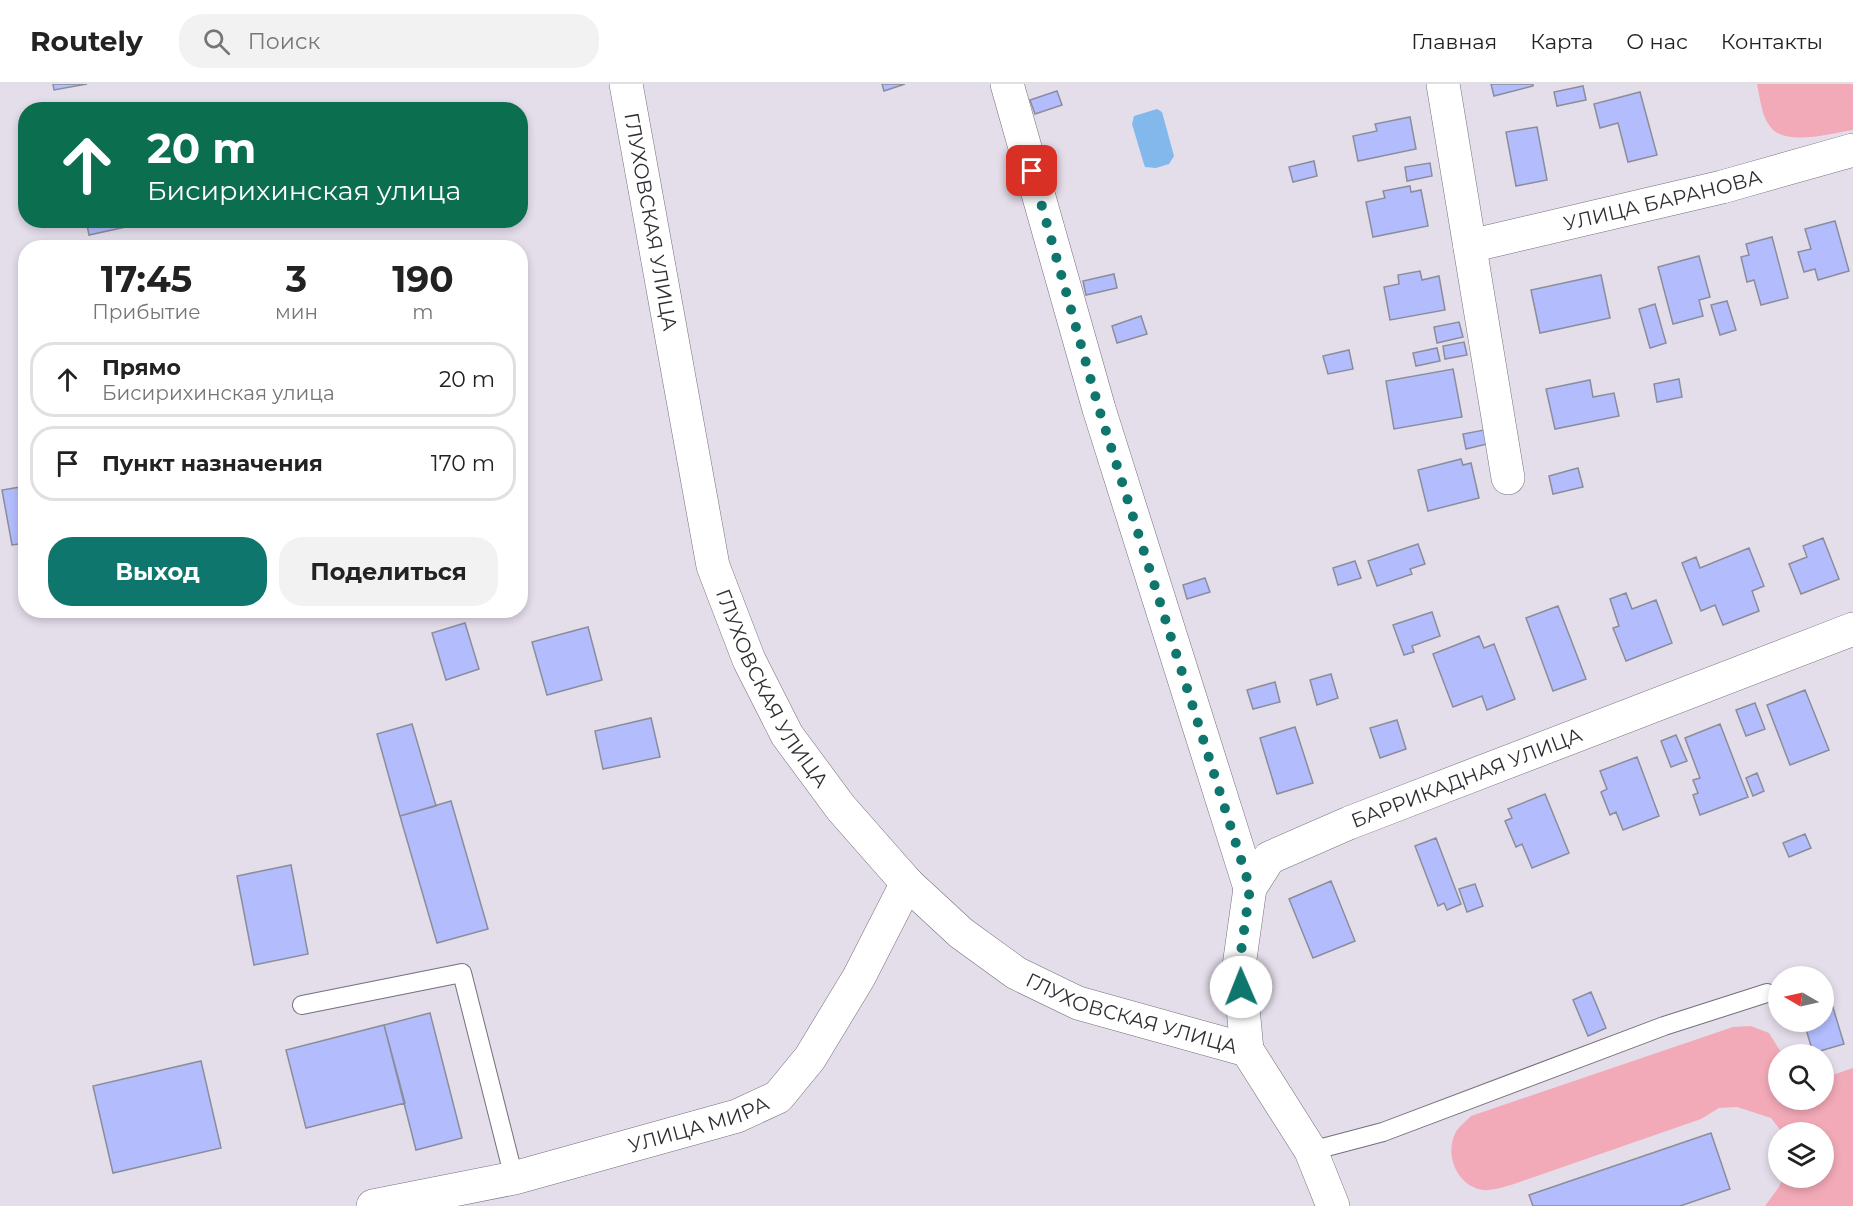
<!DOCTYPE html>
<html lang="ru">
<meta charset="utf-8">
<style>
body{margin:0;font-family:Montserrat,sans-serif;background:#f2f2f2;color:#222;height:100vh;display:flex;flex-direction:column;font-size:22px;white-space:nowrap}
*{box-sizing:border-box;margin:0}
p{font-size:20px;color:#767676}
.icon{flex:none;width:33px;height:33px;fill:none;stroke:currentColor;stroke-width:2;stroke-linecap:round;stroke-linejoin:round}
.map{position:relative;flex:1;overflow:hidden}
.sheet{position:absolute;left:18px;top:156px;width:510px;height:378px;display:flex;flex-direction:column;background:#fff;border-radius:24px;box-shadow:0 3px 9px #0003}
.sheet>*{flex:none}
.banner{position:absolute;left:18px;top:18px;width:510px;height:126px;border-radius:24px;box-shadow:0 3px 9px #0003;background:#0b6e4f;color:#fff;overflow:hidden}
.needle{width:39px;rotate:279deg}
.tools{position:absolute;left:1768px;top:882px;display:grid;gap:12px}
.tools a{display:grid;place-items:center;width:66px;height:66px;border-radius:50%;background:#fff;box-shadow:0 3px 9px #0003;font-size:30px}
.pin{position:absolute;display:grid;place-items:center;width:51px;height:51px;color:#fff;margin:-26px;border-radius:12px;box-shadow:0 3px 9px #0006}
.me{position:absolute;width:66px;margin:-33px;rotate:359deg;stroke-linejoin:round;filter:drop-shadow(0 0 4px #0008)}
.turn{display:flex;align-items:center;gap:21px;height:126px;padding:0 30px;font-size:27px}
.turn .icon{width:78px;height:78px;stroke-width:2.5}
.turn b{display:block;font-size:42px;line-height:51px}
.eta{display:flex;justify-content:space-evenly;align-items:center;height:102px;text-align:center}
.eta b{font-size:36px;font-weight:700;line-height:42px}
.action{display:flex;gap:12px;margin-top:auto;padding:12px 30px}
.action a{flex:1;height:69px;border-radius:24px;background:#0f766e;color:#fff;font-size:24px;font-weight:700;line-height:69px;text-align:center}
.action a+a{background:#f2f2f2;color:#222}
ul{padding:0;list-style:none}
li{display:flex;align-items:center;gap:18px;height:75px;margin:0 12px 9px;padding:0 18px;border:3px solid #e0e0e0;border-radius:24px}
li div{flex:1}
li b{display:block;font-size:22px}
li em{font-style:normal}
header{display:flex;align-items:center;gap:36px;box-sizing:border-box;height:84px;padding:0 30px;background:#fff;border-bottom:2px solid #e0e0e0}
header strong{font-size:28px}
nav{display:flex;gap:33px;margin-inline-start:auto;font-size:21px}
.search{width:420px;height:54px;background:#f2f2f2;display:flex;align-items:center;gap:15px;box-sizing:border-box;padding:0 21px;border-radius:24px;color:#767676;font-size:22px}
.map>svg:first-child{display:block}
</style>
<header>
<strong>Routely</strong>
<div class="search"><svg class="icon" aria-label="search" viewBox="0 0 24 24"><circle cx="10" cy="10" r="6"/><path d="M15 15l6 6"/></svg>Поиск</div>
<nav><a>Главная</a><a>Карта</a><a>О нас</a><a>Контакты</a></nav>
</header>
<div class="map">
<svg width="1853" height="1122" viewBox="0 0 1853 1122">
<rect width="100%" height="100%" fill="#e4ddea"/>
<path fill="#f3aab8" d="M 1757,0 L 1853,0 L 1853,46 C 1830,49 1783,64 1769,41 C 1761,30 1760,13 1757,0 Z
M 1751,942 L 1769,949 L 1782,970 L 1779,970 L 1779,1016 L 1824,1016 L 1824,994 L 1853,984 L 1853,1122 L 1765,1122 L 1779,1103 L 1783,1094 L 1824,1094 L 1824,1048 L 1782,1048 L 1771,1034 L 1737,1023 L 1719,1024 L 1701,1035 L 1511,1101 C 1503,1103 1491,1107 1483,1106 C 1456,1102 1443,1068 1457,1046 C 1461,1041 1467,1036 1471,1032 L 1733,943 Z"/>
<path fill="#82b8ec" d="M 1157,25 L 1162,28 L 1174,72 L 1169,80 L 1156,84 L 1145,83 L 1143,77 L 1132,40 L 1134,32 Z"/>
<path fill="#b3bdfe" stroke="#8b8d9a" stroke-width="1.5" d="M 53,0 L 87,0 L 54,6 Z
M 882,0 L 905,0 L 884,7 Z
M 1491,0 L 1533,0 L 1533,2 L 1494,12 Z
M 1583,2 L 1586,16 L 1557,22 L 1554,8 Z
M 1057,7 L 1062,21 L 1035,30 L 1030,16 Z
M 1640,8 L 1657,71 L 1628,78 L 1618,39 L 1600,44 L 1594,20 Z
M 1410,33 L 1416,65 L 1358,77 L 1353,52 L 1377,47 L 1375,40 Z
M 1537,43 L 1547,96 L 1516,102 L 1506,48 Z
M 1314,77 L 1317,92 L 1293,98 L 1289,83 Z
M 1430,79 L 1432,92 L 1407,97 L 1405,83 Z
M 1410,102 L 1411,108 L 1421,106 L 1428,142 L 1373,153 L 1366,118 L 1385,114 L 1383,107 Z
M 86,136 L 149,136 L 149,138 L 89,151 Z
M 1835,137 L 1849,187 L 1818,196 L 1815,185 L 1804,188 L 1798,168 L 1811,165 L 1805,145 Z
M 1772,153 L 1788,214 L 1761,221 L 1754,196 L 1747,198 L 1741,173 L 1749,171 L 1746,160 Z
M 1699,172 L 1710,213 L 1699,216 L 1703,232 L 1673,240 L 1658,183 Z
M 1420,187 L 1422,196 L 1439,192 L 1445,226 L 1390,236 L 1384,203 L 1399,200 L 1398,191 Z
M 1114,190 L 1117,204 L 1086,211 L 1083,197 Z
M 1601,191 L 1610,234 L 1540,249 L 1531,206 Z
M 1727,217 L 1736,246 L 1720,251 L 1711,221 Z
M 1655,220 L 1666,259 L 1650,264 L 1639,225 Z
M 1141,232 L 1147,250 L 1117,259 L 1112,242 Z
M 1459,238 L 1463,253 L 1437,259 L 1434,243 Z
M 1464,258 L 1467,271 L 1445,275 L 1443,262 Z
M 1437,264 L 1440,277 L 1416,282 L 1413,269 Z
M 1349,266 L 1353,285 L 1328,290 L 1323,272 Z
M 1453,285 L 1462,333 L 1394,345 L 1386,297 Z
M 1679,295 L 1682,313 L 1657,318 L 1654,300 Z
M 1590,296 L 1593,313 L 1614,309 L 1619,332 L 1555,345 L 1546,305 Z
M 1484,346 L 1487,360 L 1466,365 L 1463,350 Z
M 1461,375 L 1463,381 L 1471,379 L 1479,414 L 1428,427 L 1418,386 Z
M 1578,384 L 1583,403 L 1553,410 L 1549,392 Z
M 26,402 L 26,459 L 12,461 L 2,406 Z
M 1823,454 L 1839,495 L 1801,510 L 1789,480 L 1807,473 L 1803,462 Z
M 1418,460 L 1425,480 L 1410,485 L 1412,490 L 1377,502 L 1368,477 Z
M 1749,464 L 1764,502 L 1752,507 L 1759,527 L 1723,541 L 1715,521 L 1701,527 L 1682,479 L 1696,473 L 1700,484 Z
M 1355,477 L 1361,494 L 1338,501 L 1333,484 Z
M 1205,494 L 1210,508 L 1187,515 L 1183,501 Z
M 1626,509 L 1632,525 L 1656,516 L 1672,559 L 1626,577 L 1613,544 L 1619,542 L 1610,515 Z
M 1558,522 L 1586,595 L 1553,607 L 1526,534 Z
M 1432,528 L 1440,552 L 1412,562 L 1414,568 L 1404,571 L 1393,541 Z
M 465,539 L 479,585 L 446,596 L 432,549 Z
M 588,543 L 602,596 L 547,611 L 532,558 Z
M 1479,552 L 1484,564 L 1494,560 L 1515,615 L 1487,626 L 1482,612 L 1453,623 L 1433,570 Z
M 1331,590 L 1338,614 L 1317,621 L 1310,596 Z
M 1275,598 L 1280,618 L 1253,625 L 1247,606 Z
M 1805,606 L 1829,666 L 1790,681 L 1767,621 Z
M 1755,619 L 1765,645 L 1746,652 L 1736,626 Z
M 651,634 L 660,673 L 603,685 L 595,647 Z
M 1397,636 L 1406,665 L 1380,674 L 1370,644 Z
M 412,640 L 436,722 L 400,732 L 377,650 Z
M 1720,640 L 1748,713 L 1700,731 L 1693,711 L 1698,709 L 1693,696 L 1700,694 L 1685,654 Z
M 1295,643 L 1313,699 L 1277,710 L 1260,654 Z
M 1676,651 L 1687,677 L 1671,683 L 1661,657 Z
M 1637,673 L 1659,732 L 1623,746 L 1616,728 L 1610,731 L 1601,708 L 1607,705 L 1600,687 Z
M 1757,689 L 1764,707 L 1753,712 L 1746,694 Z
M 1545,710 L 1569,769 L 1532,784 L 1522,760 L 1516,763 L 1505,737 L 1512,734 L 1508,725 Z
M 451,717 L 488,845 L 437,859 L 400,732 Z
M 1805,750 L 1811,764 L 1789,773 L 1783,759 Z
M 1436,754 L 1461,820 L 1447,826 L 1444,819 L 1438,822 L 1415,762 Z
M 291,781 L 308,870 L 254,881 L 237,792 Z
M 1331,797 L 1355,857 L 1313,874 L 1289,815 Z
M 1475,800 L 1483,822 L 1467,828 L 1459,805 Z
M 1828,907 L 1844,960 L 1813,969 L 1804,938 L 1824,938 L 1824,909 Z
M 1591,908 L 1606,944 L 1588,952 L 1573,916 Z
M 430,929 L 462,1054 L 416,1066 L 384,941 Z
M 384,941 L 405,1019 L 306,1044 L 286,966 Z
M 201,977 L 221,1064 L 113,1089 L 93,1002 Z
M 1711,1049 L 1730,1105 L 1680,1122 L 1533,1122 L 1529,1111 Z"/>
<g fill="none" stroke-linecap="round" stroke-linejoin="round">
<g stroke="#756f7b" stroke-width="20">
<path id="lane" d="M 302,921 L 462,889 L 514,1094
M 1311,1067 L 1383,1048 L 1664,942 L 1767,909"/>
</g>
<g stroke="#756f7b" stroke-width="34">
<g id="street">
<path d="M 1007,0 L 1099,325 L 1250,804"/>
<path d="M 1443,0 L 1508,394"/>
<path id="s1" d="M 1470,162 L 1722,103 L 1853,66"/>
<path id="s2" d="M 1247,966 L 1239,882 L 1250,804 L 1269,774 L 1349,739 L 1853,545"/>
<path id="s3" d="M 373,1122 L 514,1094 L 737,1032 L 778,1013 L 810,974 L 859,893 L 907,799"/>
</g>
</g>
<g stroke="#756f7b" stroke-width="34">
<g id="secondary">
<path id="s4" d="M 626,0 L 713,482 L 749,576 L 787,651 L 841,724 L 907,799 L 961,849 L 1016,889 L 1078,919 L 1247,966 L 1311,1067 L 1333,1122"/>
</g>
</g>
<use href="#lane" stroke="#fff" stroke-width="18"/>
<use href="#street" stroke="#fff" stroke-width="33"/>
<use href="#secondary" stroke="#fff" stroke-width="33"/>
</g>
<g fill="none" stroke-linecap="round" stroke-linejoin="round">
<path stroke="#0f766e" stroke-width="10" stroke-dasharray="0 18" d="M 1032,87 L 1099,325 L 1250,804 L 1239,882 L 1241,903"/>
</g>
<g text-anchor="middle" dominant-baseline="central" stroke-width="5" stroke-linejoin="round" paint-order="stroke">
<g font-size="20" fill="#312e33" stroke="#e4ddea">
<text stroke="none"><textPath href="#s1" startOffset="198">УЛИЦА БАРАНОВА</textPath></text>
<text stroke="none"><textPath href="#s4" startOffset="140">ГЛУХОВСКАЯ УЛИЦА</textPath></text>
<text stroke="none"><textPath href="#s4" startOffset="626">ГЛУХОВСКАЯ УЛИЦА</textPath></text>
<text stroke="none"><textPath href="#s2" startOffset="412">БАРРИКАДНАЯ УЛИЦА</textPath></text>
<text stroke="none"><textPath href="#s4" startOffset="1130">ГЛУХОВСКАЯ УЛИЦА</textPath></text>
<text stroke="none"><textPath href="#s3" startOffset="336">УЛИЦА МИРА</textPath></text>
</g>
</g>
</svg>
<div class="tools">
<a><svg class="needle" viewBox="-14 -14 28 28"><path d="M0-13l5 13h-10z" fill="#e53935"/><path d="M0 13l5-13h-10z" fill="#767676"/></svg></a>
<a><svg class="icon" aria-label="search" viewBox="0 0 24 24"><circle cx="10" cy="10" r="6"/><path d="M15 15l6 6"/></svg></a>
<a><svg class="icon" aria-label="layers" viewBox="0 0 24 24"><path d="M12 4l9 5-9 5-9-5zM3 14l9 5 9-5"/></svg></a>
</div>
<div class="pin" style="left:1032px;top:87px;background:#d93025"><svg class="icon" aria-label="arrive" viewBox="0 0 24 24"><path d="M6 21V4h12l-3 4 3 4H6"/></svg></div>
<svg class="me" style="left:1241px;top:903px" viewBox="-20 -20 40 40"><circle r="19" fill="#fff"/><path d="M0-13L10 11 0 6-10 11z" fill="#0f766e"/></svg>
<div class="banner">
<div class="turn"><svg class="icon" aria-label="ahead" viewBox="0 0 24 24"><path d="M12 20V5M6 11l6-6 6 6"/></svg><div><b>20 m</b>Бисирихинская улица</div></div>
</div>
<section class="sheet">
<div class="eta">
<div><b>17:45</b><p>Прибытие</p></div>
<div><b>3</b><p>мин</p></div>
<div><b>190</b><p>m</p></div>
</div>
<ul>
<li><svg class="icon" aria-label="ahead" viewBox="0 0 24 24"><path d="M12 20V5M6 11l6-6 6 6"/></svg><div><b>Прямо</b><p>Бисирихинская улица</p></div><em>20 m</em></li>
<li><svg class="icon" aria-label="arrive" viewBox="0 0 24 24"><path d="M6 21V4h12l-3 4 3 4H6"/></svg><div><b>Пункт назначения</b></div><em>170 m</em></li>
</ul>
<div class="action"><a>Выход</a><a>Поделиться</a></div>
</section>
</div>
